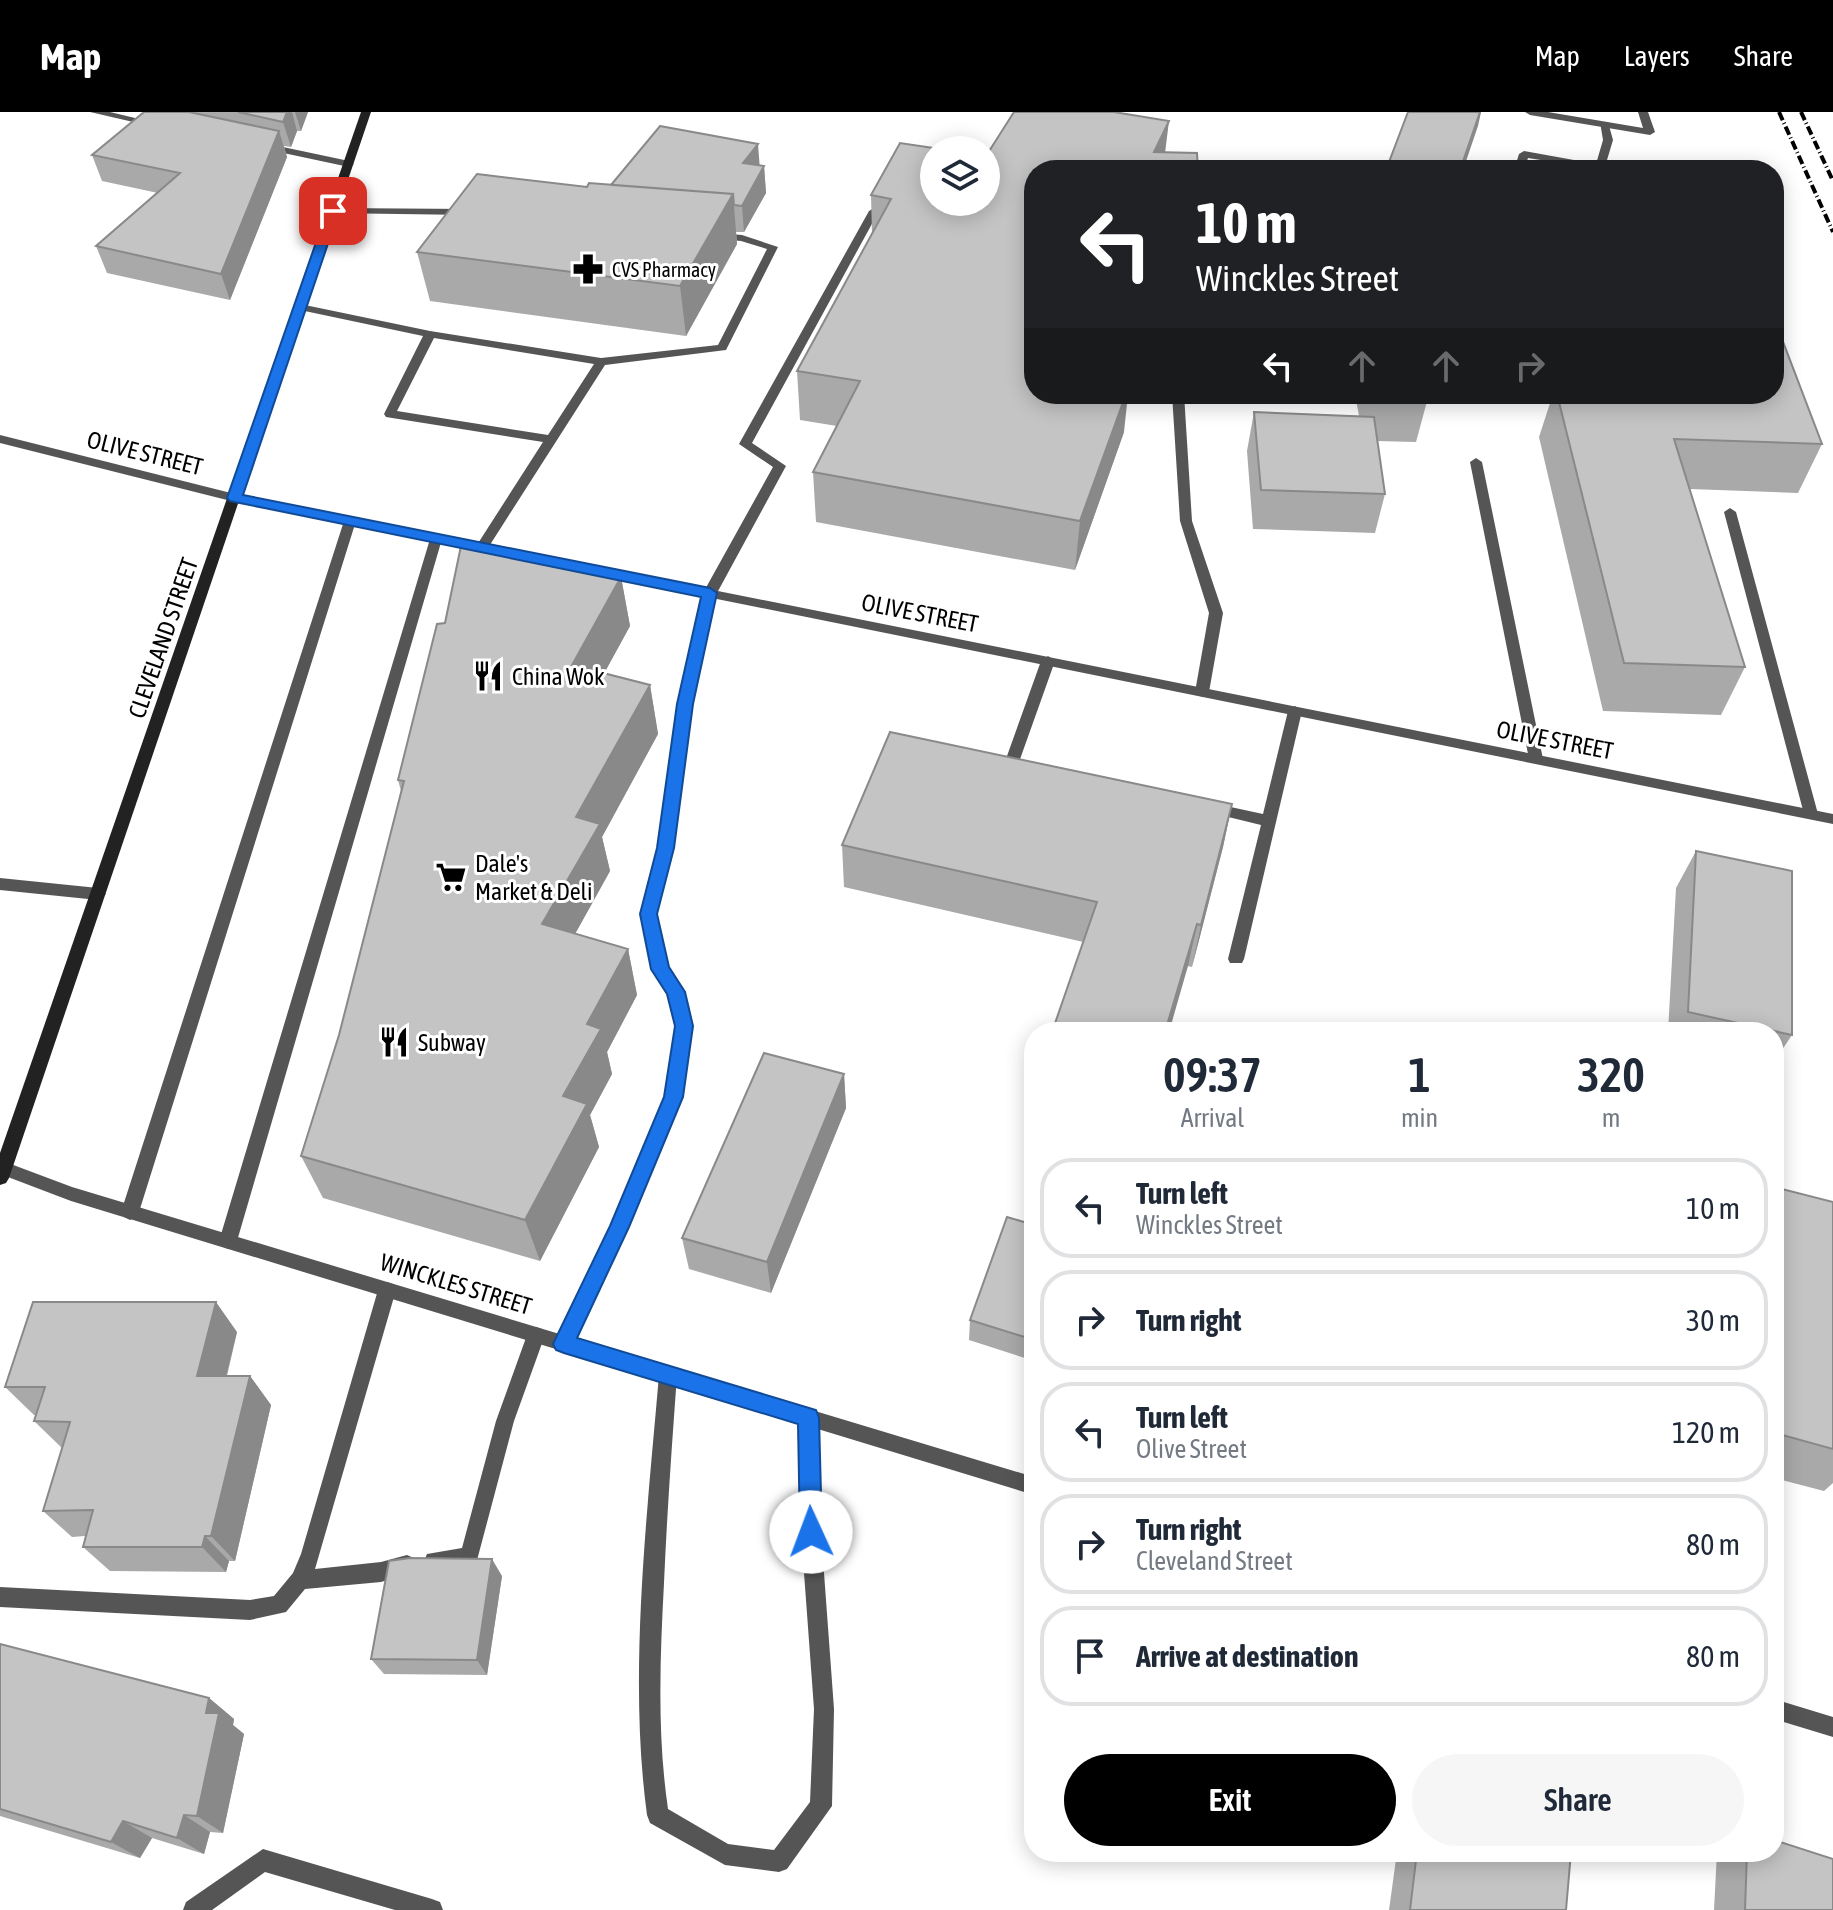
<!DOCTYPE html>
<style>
body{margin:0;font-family:"Asap Condensed",sans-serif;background:#f6f6f7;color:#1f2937;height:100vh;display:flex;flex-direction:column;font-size:30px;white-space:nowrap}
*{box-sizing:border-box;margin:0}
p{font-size:26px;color:#747a83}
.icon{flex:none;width:44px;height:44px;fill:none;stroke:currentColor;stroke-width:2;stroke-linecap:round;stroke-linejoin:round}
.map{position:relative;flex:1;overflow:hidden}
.sheet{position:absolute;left:1024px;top:910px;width:760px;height:840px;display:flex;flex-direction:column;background:#fff;border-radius:32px;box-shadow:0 4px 20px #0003}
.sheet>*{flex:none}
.top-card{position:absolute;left:1024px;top:48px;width:760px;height:244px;border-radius:32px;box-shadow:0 4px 20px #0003;background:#202124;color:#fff;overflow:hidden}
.fabs{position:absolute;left:920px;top:24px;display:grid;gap:16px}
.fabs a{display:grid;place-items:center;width:80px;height:80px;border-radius:50%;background:#fff;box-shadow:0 4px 20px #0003;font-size:40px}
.pin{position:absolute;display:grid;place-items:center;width:68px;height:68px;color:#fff;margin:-34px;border-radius:16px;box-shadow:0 4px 12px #0006}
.me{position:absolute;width:88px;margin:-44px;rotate:358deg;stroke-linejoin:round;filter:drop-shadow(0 0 6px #0008)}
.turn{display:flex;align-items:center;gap:28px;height:168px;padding:0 40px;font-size:36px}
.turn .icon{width:104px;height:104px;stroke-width:2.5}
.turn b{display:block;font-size:56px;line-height:68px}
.lanes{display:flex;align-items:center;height:76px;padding:0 40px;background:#0003;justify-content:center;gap:40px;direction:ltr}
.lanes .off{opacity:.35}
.eta{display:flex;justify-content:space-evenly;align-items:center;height:136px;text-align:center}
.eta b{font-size:48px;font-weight:600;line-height:56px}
.action{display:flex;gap:16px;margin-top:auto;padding:16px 40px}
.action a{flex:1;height:92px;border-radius:48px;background:#000;color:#fff;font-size:32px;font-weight:600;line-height:92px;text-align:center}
.action a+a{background:#f6f6f7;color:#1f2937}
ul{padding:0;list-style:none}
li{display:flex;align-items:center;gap:24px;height:100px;margin:0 16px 12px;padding:0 24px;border:4px solid #e0e1e3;border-radius:32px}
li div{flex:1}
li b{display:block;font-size:30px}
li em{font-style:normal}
header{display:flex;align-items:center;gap:48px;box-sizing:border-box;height:112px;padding:0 40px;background:#000;color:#fff}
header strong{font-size:38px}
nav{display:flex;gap:44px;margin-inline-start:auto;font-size:28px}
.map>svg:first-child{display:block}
</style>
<header>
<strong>Map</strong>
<nav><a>Map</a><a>Layers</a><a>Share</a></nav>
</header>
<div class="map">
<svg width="1833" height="1798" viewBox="0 0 1833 1798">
<rect width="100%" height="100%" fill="#fff"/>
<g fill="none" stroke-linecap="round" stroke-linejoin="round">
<path fill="#555" fill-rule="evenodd" d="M 1600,10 L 1608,10 L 1613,28 L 1604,58 L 1528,46 L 1524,58 L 1514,58 L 1519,42 L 1524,39 L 1596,52 L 1603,28 Z
M 333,96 L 469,97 L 474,100 L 469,103 L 329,101 L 329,97 Z
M 874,96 L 879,99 L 752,331 L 786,354 L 717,481 L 692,592 L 672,736 L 656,802 L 667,855 L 684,880 L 692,914 L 682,985 L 628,1115 L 570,1238 L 564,1240 L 558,1238 L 555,1232 L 610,1115 L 666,985 L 676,914 L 668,882 L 652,857 L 640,802 L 658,736 L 678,592 L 703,481 L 773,355 L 739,332 L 869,99 Z
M 715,121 L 742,123 L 778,135 L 726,238 L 605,253 L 486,439 L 481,440 L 475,436 L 543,330 L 386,305 L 384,302 L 423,224 L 300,198 L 294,195 L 300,192 L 430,219 L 601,246 L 718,233 L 767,137 L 741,129 L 711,126 L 710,124 ZM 434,226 L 594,252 L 548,323 L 397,299 Z
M 1172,282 L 1184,282 L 1192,409 L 1223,501 L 1209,580 L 1202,585 L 1195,580 L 1209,501 L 1180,409 Z
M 1476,346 L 1482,350 L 1543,647 L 1536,652 L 1529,647 L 1470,350 Z
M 1730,396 L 1736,400 L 1818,702 L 1811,707 L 1804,702 L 1724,400 Z
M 350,405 L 356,409 L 139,1100 L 136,1105 L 130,1108 L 124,1105 L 121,1100 L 344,409 Z
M 436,423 L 442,427 L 237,1129 L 234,1134 L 228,1137 L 222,1134 L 219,1129 L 430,427 Z
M 1048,544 L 1055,549 L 1019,650 L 1012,655 L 992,651 L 990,647 L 992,643 L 1007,644 L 1041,549 Z
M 1295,594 L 1302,599 L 1244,847 L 1242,851 L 1230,851 L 1228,847 L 1261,713 L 1212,701 L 1205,696 L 1212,691 L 1263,702 L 1288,599 Z
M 0,766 L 98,776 L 106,782 L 98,788 L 0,778 Z
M 387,1170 L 393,1172 L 396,1178 L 315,1457 L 381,1450 L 407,1443 L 414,1446 L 417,1453 L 414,1460 L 381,1470 L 305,1477 L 286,1500 L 250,1508 L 0,1495 L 0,1475 L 250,1488 L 274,1484 L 293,1461 L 301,1442 L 378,1178 L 381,1172 Z
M 536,1215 L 542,1217 L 545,1223 L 514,1309 L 476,1452 L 434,1459 L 427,1456 L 424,1449 L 427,1442 L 462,1436 L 496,1309 L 527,1223 L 530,1217 Z
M 668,1254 L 675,1257 L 677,1263 C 672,1332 667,1401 664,1471 C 660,1546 657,1622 668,1697 L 728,1732 L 774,1738 L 810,1690 L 814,1597 L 801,1420 L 799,1306 L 801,1300 L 808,1297 L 815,1300 L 817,1306 L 821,1420 L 834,1597 L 832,1694 L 787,1757 L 779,1760 L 725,1753 L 650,1711 L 647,1703 C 628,1563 647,1404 659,1263 L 661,1257 Z
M 263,1737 L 432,1787 L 440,1790 L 443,1798 L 395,1798 L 265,1760 L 212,1798 L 183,1798 L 186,1790 Z"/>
<path fill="#555" fill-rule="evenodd" d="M 90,0 L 110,0 L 160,12 L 155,15 Z
M 1525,0 L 1548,0 L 1643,16 L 1638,0 L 1648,0 L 1655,20 L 1650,23 L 1530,3 Z
M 264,31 L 349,49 L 354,52 L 349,55 L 260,36 L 260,32 Z
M 0,323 L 235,382 L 482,432 L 488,436 L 482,440 L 235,390 L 0,331 Z
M 568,449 L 1833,702 L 1833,712 L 563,456 L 563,450 Z
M 0,1048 L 72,1075 L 1034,1365 L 1034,1383 L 71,1089 L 0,1062 Z
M 1774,1587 L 1833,1605 L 1833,1625 L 1774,1607 Z"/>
<path fill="#222" fill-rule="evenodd" d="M 361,0 L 371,0 L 9,1066 L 6,1071 L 0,1073 L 0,1041 Z"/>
<path stroke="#000" stroke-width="4" stroke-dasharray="9 3 1 3" stroke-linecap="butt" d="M 1779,0 L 1833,120
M 1801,0 L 1833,69"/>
</g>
<path fill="#a9a9a9" d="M 144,0 L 308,0 L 301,19 L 297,19 L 291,35 L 284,34 L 287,45 L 230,188 L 107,161 L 96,134 L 158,81 L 102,69 L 92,43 Z
M 759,54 L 764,54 L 766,81 L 744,120 L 736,120 L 737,132 L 686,224 L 430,189 L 417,140 L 587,75 L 611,73 Z
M 1034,58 L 1124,320 L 1075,458 L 816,410 L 813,360 L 837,314 L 800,308 L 797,259 L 872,122 L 871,83 Z
M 1355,282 L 1429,282 L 1416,330 L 1377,329 L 1385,382 L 1375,421 L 1253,417 L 1247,339 L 1254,300 L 1359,304 Z
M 1553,282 L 1774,282 L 1822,332 L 1798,381 L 1690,377 L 1745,555 L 1721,603 L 1603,599 L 1539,325 Z
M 621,465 L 630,514 L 604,561 L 650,573 L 658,622 L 602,725 L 610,759 L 575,822 L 628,837 L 637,883 L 607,940 L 612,962 L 590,1003 L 599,1035 L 540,1149 L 323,1086 L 301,1044 L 339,923 L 401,679 L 398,668 L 445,511 Z
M 1232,692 L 1223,735 L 1192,855 L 844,775 L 842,733 Z
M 1696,739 L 1792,923 L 1774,950 L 1774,920 L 1668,920 L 1676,776 Z
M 844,962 L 846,996 L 771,1181 L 689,1157 L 682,1126 Z
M 1774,1075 L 1833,1090 L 1833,1371 L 1824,1379 L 1778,1367 L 1776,1473 L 1774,1474 Z
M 1034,1113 L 1034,1249 L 969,1228 L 970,1208 Z
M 237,1220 L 227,1264 L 250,1264 L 271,1293 L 235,1449 L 229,1449 L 226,1460 L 110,1459 L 83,1435 L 85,1424 L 72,1425 L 43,1399 L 62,1336 L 34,1309 L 36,1303 L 34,1303 L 5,1275 Z
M 502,1464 L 487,1563 L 384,1562 L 371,1547 Z
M 0,1532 L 209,1586 L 234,1607 L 233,1613 L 244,1622 L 223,1721 L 210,1720 L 204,1742 L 152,1726 L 140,1746 L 0,1704 Z
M 1397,1740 L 1571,1740 L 1566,1798 L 1389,1798 Z
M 1717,1740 L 1774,1740 L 1833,1798 L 1714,1798 Z"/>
<path fill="#898989" d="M 287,0 L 292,0 L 297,19 L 291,35 L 283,10 Z
M 295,0 L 308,0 L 301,19 Z
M 1480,0 L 1481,0 L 1478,14 L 1463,58 L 1460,58 Z
M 1169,9 L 1163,57 L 1154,40 Z
M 279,19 L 287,45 L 230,188 L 221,162 Z
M 758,32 L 760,58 L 743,51 Z
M 764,54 L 766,81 L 744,120 L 742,94 Z
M 733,82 L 737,132 L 686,224 L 680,174 Z
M 1126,282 L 1128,282 L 1124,320 L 1075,458 L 1080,409 Z
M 621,465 L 630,514 L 582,602 L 572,553 Z
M 650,573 L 658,622 L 602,725 L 610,759 L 555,858 L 542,812 L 576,705 Z
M 1232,692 L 1223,735 L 1192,855 L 1201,813 Z
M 1197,812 L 1188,854 L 1169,920 L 1165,920 Z
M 628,837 L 637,883 L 607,940 L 612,962 L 590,1003 L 599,1035 L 540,1149 L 525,1108 L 587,912 Z
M 844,962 L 846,996 L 771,1181 L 767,1150 Z
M 216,1190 L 237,1220 L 219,1293 L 197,1264 Z
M 250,1264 L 271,1293 L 235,1449 L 211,1424 Z
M 205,1424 L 229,1449 L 226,1460 L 202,1435 Z
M 492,1447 L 502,1464 L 487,1563 L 477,1548 Z
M 209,1586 L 234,1607 L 233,1613 L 244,1622 L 223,1721 L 197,1704 L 206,1601 Z
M 184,1703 L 210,1720 L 204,1742 L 177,1726 Z
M 123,1709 L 152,1726 L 140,1746 L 111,1730 Z"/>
<path fill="#c4c4c4" stroke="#898989" stroke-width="2" d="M 144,0 L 189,0 L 279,19 L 221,162 L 96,134 L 180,61 L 92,43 Z
M 238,0 L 287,0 L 283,10 Z
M 1014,0 L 1114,0 L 1169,9 L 1154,40 L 1197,41 L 1198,58 L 1034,58 L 1034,282 L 1126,282 L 1080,409 L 813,360 L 860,269 L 797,259 L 891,87 L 871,83 L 900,31 L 947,38 L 934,38 L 934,90 L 986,90 L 986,44 Z
M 1408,0 L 1480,0 L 1460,58 L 1386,58 Z
M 660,14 L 758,32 L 743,51 L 764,54 L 742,94 L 734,93 L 733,82 L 611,73 Z
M 477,62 L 587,75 L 589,71 L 733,82 L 680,174 L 417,140 Z
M 1774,214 L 1777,214 L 1822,332 L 1674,327 L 1745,555 L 1624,551 L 1557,282 L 1774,282 Z
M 1254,300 L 1374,305 L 1385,382 L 1261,378 Z
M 462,429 L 621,465 L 572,553 L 650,573 L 576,705 L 600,712 L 542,812 L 628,837 L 587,912 L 601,917 L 563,984 L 587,992 L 525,1108 L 301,1044 L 339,923 L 404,669 L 398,668 L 437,512 L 445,511 Z
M 890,620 L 1232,692 L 1201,813 L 1197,812 L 1165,920 L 1052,920 L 1097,790 L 842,733 Z
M 1696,739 L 1792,759 L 1792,923 L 1688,900 Z
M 764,941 L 844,962 L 767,1150 L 682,1126 Z
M 1774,1075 L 1833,1090 L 1833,1337 L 1779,1322 L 1776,1473 L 1774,1473 Z
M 1007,1105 L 1034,1113 L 1034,1228 L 970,1208 Z
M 33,1190 L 216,1190 L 197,1264 L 250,1264 L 211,1424 L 205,1424 L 202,1435 L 83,1435 L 93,1398 L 43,1399 L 70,1310 L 34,1309 L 45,1275 L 5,1275 Z
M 410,1446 L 492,1447 L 477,1548 L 371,1547 L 389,1449 Z
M 0,1532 L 209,1586 L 206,1601 L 219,1601 L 197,1704 L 184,1703 L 177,1726 L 123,1709 L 111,1730 L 0,1697 Z
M 1774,1728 L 1833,1747 L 1833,1798 L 1745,1798 L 1747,1740 L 1774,1740 Z
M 1417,1740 L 1571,1740 L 1566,1798 L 1410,1798 Z"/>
<path fill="#1a73e8" stroke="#114b97" stroke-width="2" d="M 333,96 L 339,99 L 243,383 L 710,476 L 717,481 L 693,592 L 674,736 L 657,802 L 669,855 L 685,880 L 693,914 L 683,985 L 629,1115 L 577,1226 L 816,1298 L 819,1306 L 822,1420 L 819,1428 L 811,1431 L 803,1428 L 800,1420 L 798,1312 L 564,1241 L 556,1238 L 553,1232 L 610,1114 L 664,985 L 675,914 L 667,882 L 651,857 L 640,802 L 657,736 L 677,592 L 701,485 L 230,389 L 227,386 L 327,99 Z"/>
<defs>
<g id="pharmacy-bare" transform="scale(2.4)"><path d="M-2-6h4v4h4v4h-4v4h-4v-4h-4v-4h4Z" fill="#000" stroke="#fff" stroke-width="2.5" paint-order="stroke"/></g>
<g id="restaurant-bare" transform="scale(2.4)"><path d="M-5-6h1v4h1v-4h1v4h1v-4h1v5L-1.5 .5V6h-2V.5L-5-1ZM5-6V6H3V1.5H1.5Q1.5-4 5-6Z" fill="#000" stroke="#fff" stroke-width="2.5" paint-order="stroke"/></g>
<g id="supermarket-bare" transform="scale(2.4)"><path d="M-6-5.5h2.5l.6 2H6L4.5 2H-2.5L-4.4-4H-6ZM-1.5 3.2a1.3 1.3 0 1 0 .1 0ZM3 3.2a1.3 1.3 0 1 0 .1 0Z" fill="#000" stroke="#fff" stroke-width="2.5" paint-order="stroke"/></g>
</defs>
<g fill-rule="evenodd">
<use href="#pharmacy-bare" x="588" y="157"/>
<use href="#restaurant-bare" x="488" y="564"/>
<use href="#supermarket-bare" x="451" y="765"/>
<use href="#restaurant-bare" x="394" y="930"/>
</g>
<g text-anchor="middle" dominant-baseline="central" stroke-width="6" stroke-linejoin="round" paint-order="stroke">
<g font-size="20" fill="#000" stroke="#fff" text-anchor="start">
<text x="612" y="157">CVS Pharmacy</text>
</g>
<g font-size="24" fill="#000" stroke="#fff">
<text transform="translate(145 341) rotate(14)">OLIVE STREET</text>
<text transform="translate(920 501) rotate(11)">OLIVE STREET</text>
<text transform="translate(163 526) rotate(-71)">CLEVELAND STREET</text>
<text transform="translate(1555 628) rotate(11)">OLIVE STREET</text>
<text transform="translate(456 1172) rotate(17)">WINCKLES STREET</text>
</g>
<g font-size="24" fill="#000" stroke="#fff" text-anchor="start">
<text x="512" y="564">China Wok</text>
<text x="475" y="751">Dale's<tspan x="475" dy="28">Market &amp; Deli</tspan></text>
<text x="418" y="930">Subway</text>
</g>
</g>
</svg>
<div class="fabs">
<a><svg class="icon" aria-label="layers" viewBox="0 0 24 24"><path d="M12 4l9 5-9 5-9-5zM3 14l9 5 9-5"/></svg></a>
</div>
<div class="pin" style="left:333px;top:99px;background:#d93025"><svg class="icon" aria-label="arrive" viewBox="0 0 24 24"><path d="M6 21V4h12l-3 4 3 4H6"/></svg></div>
<svg class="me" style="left:811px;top:1420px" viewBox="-20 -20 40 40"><circle r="19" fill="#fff"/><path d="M0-13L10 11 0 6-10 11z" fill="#1a73e8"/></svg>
<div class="top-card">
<div class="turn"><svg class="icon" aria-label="left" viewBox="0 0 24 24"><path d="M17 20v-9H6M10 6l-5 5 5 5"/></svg><div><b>10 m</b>Winckles Street</div></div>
<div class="lanes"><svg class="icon" aria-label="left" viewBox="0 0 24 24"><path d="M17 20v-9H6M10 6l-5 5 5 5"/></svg><svg class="icon off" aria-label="ahead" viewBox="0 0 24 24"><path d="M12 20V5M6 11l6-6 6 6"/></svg><svg class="icon off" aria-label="ahead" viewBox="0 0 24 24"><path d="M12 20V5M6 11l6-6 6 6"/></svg><svg class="icon off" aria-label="right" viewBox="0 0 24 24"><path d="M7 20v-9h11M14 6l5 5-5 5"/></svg></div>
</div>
<section class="sheet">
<div class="eta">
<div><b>09:37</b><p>Arrival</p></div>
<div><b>1</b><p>min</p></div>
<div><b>320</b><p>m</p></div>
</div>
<ul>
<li><svg class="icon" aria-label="left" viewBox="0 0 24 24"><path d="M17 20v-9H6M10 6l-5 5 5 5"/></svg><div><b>Turn left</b><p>Winckles Street</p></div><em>10 m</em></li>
<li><svg class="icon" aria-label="right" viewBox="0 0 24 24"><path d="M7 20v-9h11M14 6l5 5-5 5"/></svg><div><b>Turn right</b></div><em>30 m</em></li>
<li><svg class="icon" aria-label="left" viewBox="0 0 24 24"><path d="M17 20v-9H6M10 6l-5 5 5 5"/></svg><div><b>Turn left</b><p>Olive Street</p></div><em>120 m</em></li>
<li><svg class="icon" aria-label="right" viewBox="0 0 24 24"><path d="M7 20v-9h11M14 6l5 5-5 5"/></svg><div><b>Turn right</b><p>Cleveland Street</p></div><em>80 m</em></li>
<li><svg class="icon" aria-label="arrive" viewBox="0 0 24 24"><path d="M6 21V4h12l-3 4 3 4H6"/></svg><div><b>Arrive at destination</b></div><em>80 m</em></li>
</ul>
<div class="action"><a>Exit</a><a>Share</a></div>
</section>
</div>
